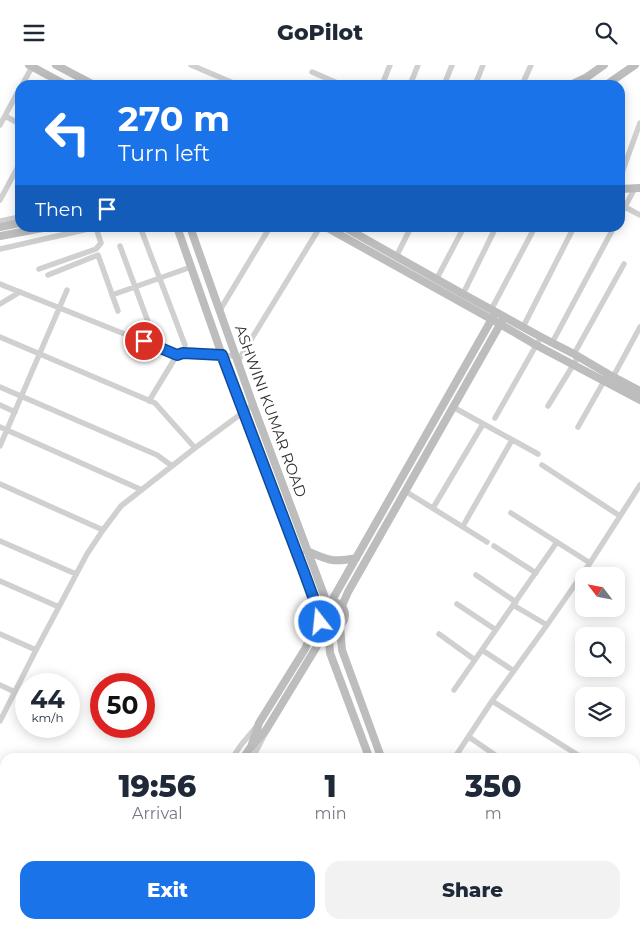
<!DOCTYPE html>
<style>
body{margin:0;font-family:Montserrat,sans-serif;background:#f2f2f3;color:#1f2937;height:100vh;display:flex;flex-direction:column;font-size:19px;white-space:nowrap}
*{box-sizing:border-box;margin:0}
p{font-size:16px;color:#747a83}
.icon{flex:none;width:28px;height:28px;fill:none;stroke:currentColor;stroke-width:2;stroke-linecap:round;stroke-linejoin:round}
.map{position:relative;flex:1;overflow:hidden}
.details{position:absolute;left:0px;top:688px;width:640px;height:176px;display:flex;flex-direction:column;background:#fff;border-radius:15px 15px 0 0;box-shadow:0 2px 12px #0003}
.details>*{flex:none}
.top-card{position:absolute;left:15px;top:15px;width:610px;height:152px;border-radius:15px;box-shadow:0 2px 12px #0003;background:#1a73e8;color:#fff;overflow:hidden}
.needle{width:32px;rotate:302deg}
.fabs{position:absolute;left:575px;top:502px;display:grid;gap:10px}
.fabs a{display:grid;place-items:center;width:50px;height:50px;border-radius:10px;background:#fff;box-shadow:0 2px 12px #0003;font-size:25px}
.speed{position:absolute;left:15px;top:608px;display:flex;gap:10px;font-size:25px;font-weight:700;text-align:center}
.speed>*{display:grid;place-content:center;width:65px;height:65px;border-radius:50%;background:#fff;box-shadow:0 2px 12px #0003;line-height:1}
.speed small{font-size:12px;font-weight:400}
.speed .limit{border:8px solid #d22;background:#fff;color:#111}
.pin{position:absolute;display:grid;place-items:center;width:42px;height:42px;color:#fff;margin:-21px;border:2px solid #fff;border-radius:50%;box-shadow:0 1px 5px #0007}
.me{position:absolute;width:55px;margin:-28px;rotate:344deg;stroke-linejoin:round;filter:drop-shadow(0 0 4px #0008)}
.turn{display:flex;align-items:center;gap:18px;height:105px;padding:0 20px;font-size:22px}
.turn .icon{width:65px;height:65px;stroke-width:2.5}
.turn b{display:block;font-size:35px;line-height:42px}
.then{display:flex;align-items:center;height:48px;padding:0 20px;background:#0003;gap:10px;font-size:19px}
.eta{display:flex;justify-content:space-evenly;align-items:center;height:85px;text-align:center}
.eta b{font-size:30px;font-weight:800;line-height:35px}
.cta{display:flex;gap:10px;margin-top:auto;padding:10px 20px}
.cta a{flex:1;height:58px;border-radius:15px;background:#1a73e8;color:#fff;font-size:20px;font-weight:800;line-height:58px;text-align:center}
.cta a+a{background:#f2f2f3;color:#1f2937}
header{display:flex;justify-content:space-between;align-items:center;height:65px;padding:0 20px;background:#fff;font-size:22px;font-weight:800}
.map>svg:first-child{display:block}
</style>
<header><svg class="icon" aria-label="menu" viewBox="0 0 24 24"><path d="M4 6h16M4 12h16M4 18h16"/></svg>GoPilot<svg class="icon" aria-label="search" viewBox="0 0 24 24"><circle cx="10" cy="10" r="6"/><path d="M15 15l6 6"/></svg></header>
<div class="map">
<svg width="640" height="863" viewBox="0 0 640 863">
<rect width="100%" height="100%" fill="#fff"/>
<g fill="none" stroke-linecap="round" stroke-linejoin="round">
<path stroke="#d0d0d0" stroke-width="5.5" d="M 191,0 L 238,20
M 312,7 L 342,20
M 22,20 L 32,2
M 382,20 L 390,0
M 410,20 L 418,0
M 444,20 L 452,0
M 475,20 L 483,0
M 522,20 L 531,0
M 5,51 L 20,59
M 0,60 L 20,23
M 620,113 L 640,58
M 0,135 L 20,98
M 625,142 L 640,150
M 620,151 L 635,123
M 0,156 L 20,152
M 142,167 L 185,280
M 120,181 L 150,262
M 0,184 L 97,162
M 396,192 L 411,162
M 39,204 L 96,184 L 101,178 L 96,163
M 48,210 L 98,190 L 118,246
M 436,215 L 464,162
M 0,219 L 177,290
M 463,229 L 496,162
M 112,230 L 191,202
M 0,239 L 20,227
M 220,245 L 270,162
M 491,245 L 535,162
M 523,262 L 574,162
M 0,272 L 155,338 L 195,383
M 552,278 L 614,162
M 574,289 L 624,199
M 238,296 L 320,162
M 613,312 L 640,262
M 0,322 L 157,390 L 172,401
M 149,336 L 177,290 L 180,288 L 236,291
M 0,340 L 15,347
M 548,341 L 578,292
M 453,342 L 538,389
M 495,353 L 538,277
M 0,362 L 142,425
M 578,362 L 608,309
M 0,381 L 67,225
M 542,400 L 620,451
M 0,419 L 103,465
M 405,426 L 487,477
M 433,443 L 483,359
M 511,448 L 590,498
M 463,461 L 512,375
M 0,476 L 76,509
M 494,481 L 536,508
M 476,510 L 516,537
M 0,516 L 59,542
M 457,539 L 496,565
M 513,540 L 547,560
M 0,569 L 36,585
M 439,569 L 475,595
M 482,585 L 514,606
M 0,620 L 15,627
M 454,625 L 557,477
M 492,636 L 581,692
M 0,656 L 36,585 L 87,489 L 103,465 L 121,441 L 195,383 L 253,340
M 469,672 L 498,692
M 233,692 L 241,680 L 256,662
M 253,692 L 265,669
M 455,692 L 492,636 L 547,560 L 590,498 L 640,420
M 635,727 L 640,730
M 133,863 L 135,859
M 151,863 L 153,859"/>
<path stroke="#bdbdbd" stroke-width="8" d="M 29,0 L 66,20
M 56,0 L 94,20
M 570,20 L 587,12 L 604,0
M 606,20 L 635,0
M 620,124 L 640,123
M 0,162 L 20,158
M 177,162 L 222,290 L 319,548
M 190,162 L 253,340 L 327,538
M 326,162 L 500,259 L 536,280 L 640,335
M 344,162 L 463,229 L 541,272 L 574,289 L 608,309 L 640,326
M 0,171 L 48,162
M 307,486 C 328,495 333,498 356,493
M319 550a13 13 0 1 1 26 0a13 13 0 1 1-26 0Z
M 331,537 L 493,252
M 344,546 L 342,541 L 348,527 L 502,256
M 340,561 L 342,585 L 381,692
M 330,564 L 329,573 L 330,588 L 369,692
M 252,679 L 259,658 L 305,584 L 319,552
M 244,692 L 250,683 L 266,665 L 328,563
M 438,859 L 440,863
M 451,859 L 453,863
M 142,863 L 145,859"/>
</g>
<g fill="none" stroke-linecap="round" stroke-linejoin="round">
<g stroke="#114b97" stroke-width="12">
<path id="route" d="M 144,276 L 177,290 L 183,288 L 222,290 L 304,507 L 319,548 L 320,557"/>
</g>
<use href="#route" stroke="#1a73e8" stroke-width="9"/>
</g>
<g text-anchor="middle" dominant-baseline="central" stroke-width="5" stroke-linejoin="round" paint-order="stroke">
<g font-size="15" fill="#333" stroke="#fff">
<text transform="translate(271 346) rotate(70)">ASHWINI KUMAR ROAD</text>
</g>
</g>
</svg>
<div class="fabs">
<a><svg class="needle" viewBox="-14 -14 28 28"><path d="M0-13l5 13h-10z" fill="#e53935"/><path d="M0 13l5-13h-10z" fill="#747a83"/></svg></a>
<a><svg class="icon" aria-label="search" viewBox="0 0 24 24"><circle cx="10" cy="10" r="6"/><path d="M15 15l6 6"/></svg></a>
<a><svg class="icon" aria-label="layers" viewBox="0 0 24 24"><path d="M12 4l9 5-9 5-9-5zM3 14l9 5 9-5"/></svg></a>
</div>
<div class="speed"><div>44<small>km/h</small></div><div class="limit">50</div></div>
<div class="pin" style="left:144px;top:276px;background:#d93025"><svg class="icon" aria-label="arrive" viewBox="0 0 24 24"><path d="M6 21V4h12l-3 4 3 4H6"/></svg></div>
<svg class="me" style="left:320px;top:557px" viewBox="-20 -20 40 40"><circle r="17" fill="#1a73e8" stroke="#fff" stroke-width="3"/><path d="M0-11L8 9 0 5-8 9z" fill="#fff"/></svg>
<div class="top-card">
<div class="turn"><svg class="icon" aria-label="left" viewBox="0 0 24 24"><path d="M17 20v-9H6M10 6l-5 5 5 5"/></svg><div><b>270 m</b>Turn left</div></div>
<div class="then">Then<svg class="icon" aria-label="arrive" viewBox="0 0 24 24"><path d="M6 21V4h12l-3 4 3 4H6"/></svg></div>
</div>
<section class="details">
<div class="eta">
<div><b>19:56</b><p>Arrival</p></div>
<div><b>1</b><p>min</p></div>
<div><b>350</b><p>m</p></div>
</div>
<div class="cta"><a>Exit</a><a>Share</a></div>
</section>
</div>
